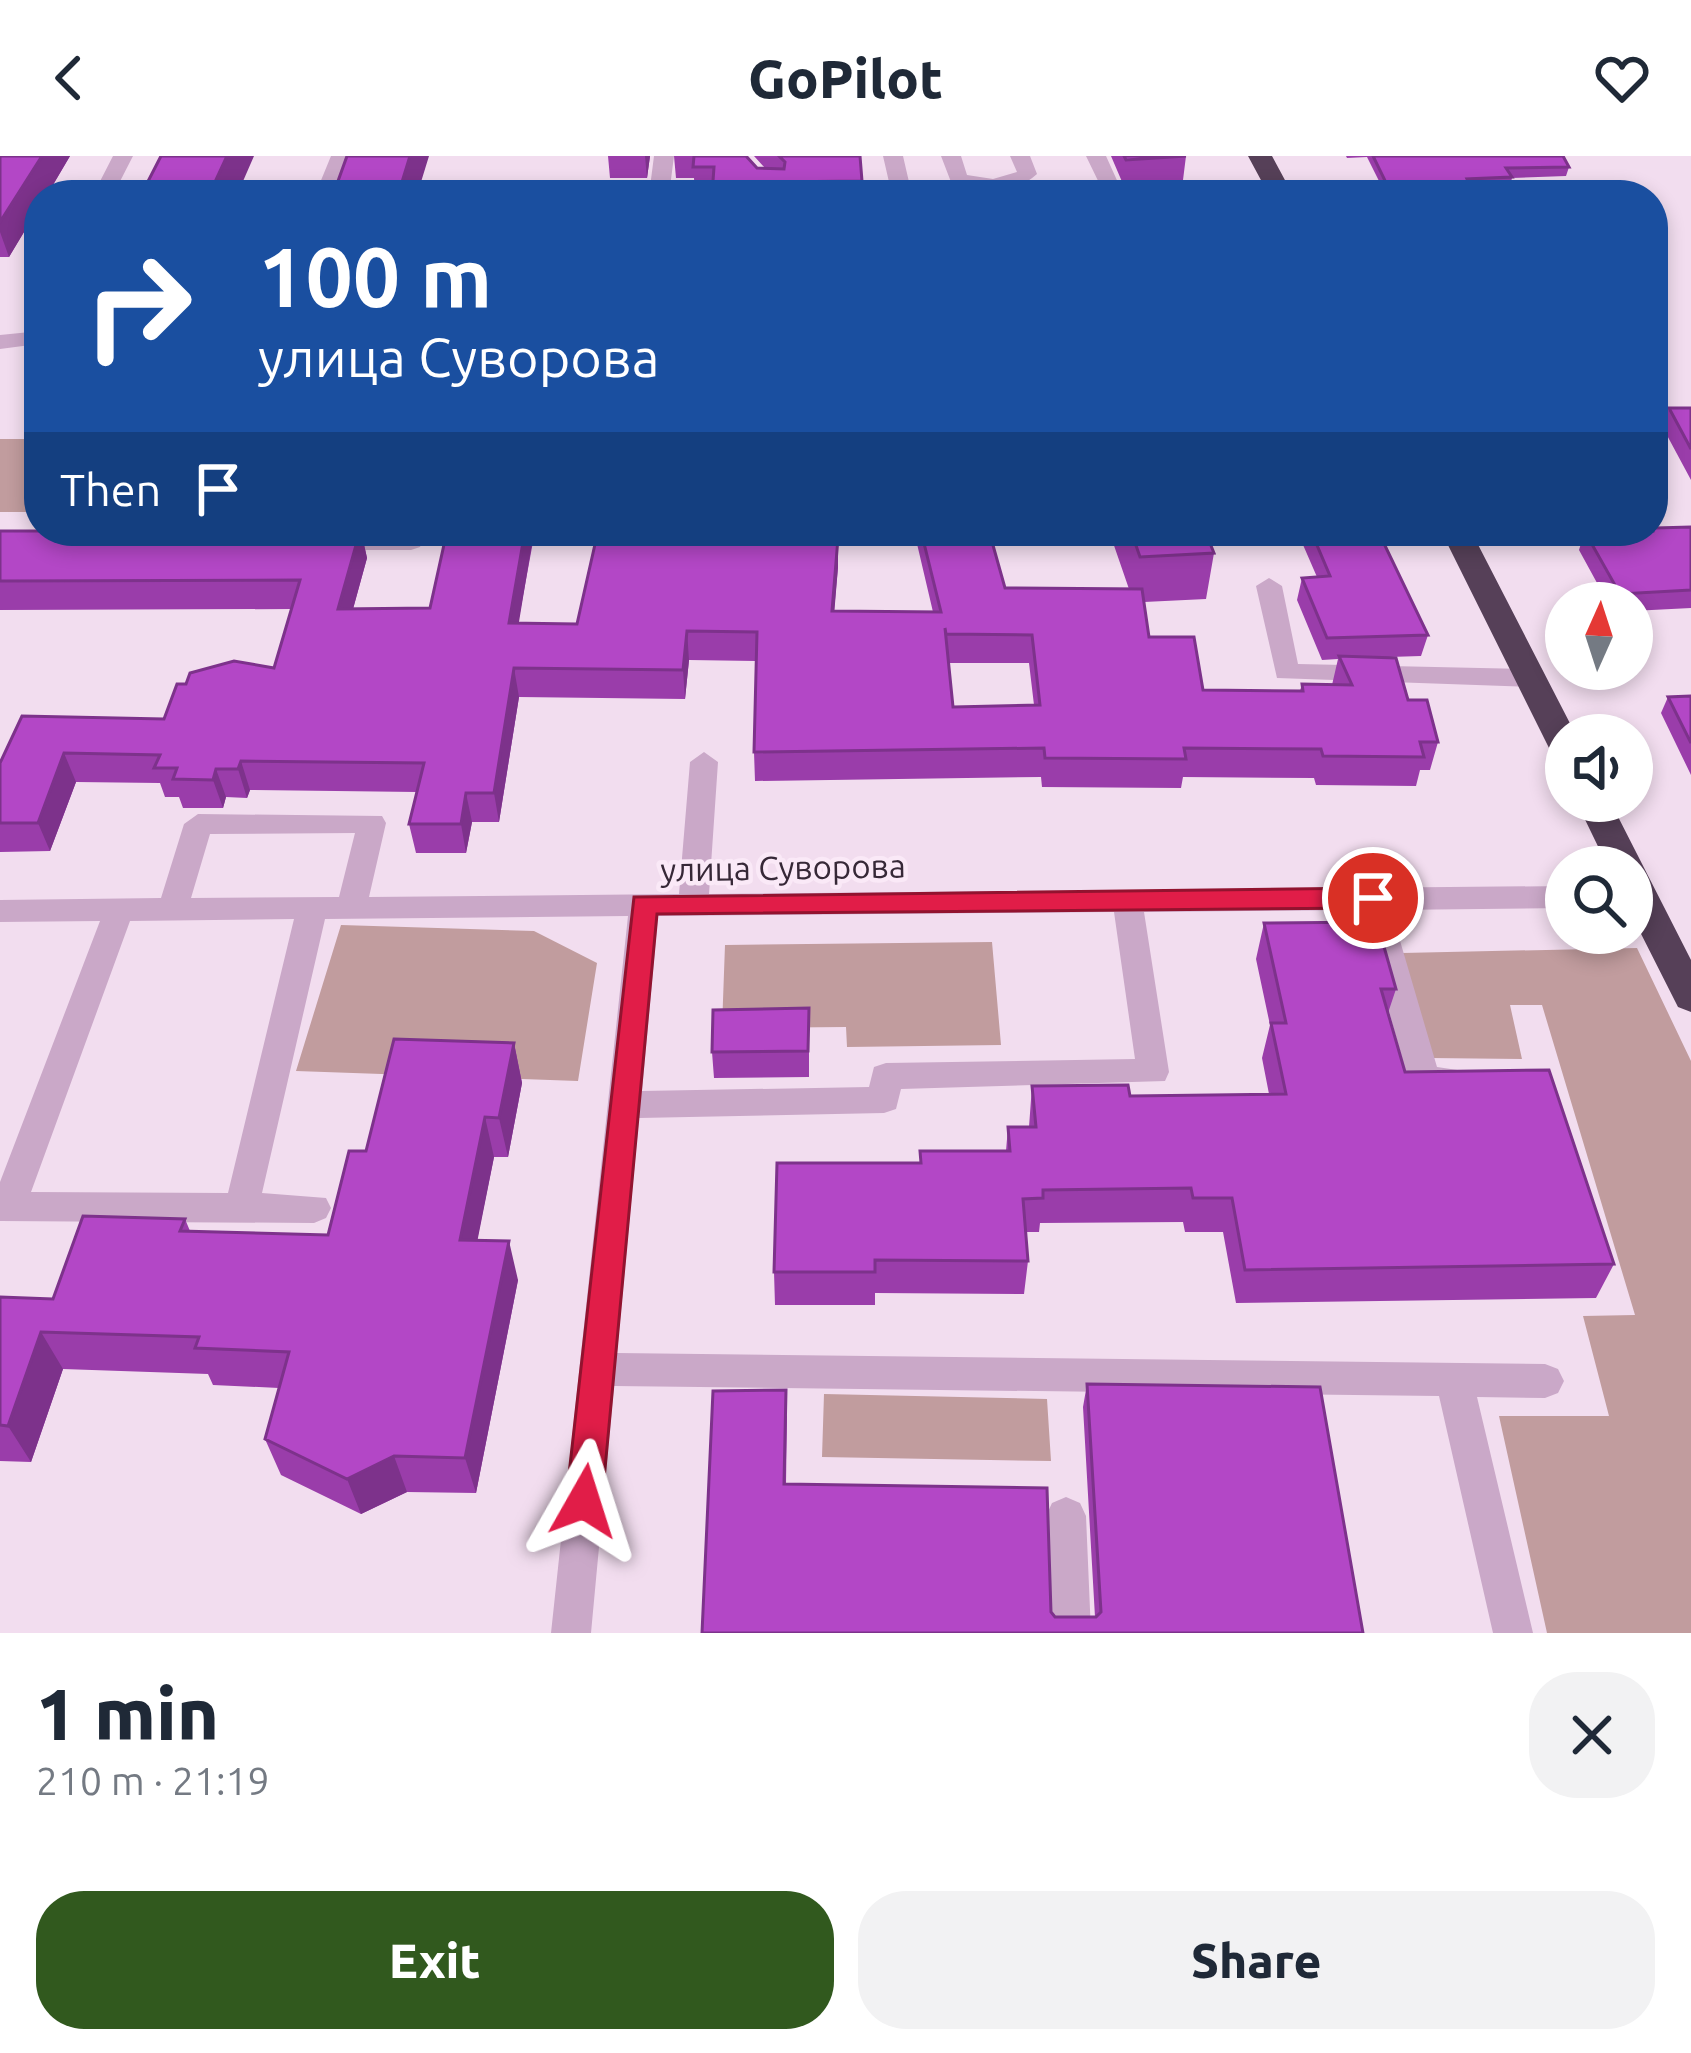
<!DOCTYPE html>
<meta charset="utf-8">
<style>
body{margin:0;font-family:Ubuntu,sans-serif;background:#f2f2f3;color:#1f2937;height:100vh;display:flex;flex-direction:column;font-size:45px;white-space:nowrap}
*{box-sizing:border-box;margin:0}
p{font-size:39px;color:#747a83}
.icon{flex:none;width:66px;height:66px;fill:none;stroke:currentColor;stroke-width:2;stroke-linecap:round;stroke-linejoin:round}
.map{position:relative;height:1477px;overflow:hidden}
.side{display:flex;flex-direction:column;background:#fff;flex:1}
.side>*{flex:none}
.banner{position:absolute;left:24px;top:24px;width:1644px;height:366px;border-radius:48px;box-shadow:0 6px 18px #0003;background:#1a4fa0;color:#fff;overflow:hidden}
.needle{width:78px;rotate:3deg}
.fabs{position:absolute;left:1545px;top:426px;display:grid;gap:24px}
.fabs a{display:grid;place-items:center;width:108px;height:108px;border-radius:50%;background:#fff;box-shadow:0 6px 18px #0003;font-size:60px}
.pin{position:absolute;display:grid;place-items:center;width:102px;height:102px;color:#fff;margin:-51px;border:6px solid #fff;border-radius:50%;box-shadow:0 3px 12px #0007}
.me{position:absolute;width:132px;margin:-66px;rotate:6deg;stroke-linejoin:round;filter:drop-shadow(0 0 9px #0008)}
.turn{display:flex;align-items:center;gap:42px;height:252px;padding:0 36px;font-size:54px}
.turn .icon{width:156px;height:156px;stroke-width:2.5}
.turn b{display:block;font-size:84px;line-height:102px}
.then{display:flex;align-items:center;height:114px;padding:0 36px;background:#0003;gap:24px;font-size:45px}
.round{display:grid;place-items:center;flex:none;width:126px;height:126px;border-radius:48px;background:#f2f2f3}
.head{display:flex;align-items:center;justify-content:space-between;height:204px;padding:0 36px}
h1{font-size:72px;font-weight:800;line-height:90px}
.button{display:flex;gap:24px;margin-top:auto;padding:24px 36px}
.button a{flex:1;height:138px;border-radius:48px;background:#31591e;color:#fff;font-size:48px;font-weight:800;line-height:138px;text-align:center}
.button a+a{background:#f2f2f3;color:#1f2937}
header{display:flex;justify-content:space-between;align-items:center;height:156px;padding:0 36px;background:#fff;font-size:54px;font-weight:800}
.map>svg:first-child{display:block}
</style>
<header><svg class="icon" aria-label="back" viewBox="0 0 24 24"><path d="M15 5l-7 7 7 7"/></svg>GoPilot<svg class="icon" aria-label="heart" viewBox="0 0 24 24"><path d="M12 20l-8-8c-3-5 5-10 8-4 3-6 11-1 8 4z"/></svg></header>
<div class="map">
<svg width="1691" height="1477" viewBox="0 0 1691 1477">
<rect width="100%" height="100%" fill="#f2ddef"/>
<path fill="#c19c9e" d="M 0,283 L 39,283 L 39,356 L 0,356 Z
M 341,769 L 534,775 L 597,807 L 578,925 L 296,915 Z
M 992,786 L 1001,889 L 847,891 L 846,871 L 722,872 L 725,789 Z
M 1637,792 L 1691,905 L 1691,1477 L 1547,1477 L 1499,1260 L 1609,1260 L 1583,1160 L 1635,1159 L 1542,849 L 1510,849 L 1522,903 L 1430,902 L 1402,797 Z
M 824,1238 L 1047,1243 L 1051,1305 L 822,1301 Z"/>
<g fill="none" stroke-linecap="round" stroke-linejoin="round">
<path fill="#caa8c8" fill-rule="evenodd" d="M 113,0 L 133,0 L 113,39 L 93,39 Z
M 331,0 L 351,0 L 335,39 L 315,39 Z
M 654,0 L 674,0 L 669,39 L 649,39 Z
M 883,0 L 903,0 L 912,39 L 892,39 Z
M 941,0 L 961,0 L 967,19 L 993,23 L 1017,16 L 1010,0 L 1030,0 L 1037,18 C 1014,40 979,36 951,26 Z
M 1086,0 L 1106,0 L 1120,31 L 1117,35 L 1103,35 Z
M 30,176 L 39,180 L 38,188 L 0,193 L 0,179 Z
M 402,375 L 426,375 L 420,391 L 411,394 L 324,394 L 312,386 L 324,378 Z
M 1053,375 L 1077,375 L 1079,380 L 1067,387 L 1058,385 Z
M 1269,422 L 1282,430 L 1298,508 L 1531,513 L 1544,522 L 1531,531 L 1277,522 L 1256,430 Z
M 704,596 L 718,606 L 709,738 L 1566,730 L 1566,752 L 1391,754 L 1437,911 L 1464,915 L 1468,924 L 1464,933 C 1447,939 1429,939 1412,933 L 1408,924 L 1361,754 L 1144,756 L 1169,916 L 1165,925 L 901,933 L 896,953 L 884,957 L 639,962 L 617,1197 L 1545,1208 L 1558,1213 L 1564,1225 L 1558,1237 L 1545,1242 L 1477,1241 L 1533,1477 L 1493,1477 L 1439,1240 L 614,1230 L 591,1477 L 551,1477 L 628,760 L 325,763 L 262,1037 L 326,1042 L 331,1052 L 326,1062 L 314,1067 L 0,1065 L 0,1026 L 100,765 L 0,766 L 0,744 L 161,742 L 184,668 L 198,658 L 382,660 L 386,667 L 369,741 L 679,738 L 690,606 ZM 355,677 L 339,741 L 191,742 L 210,678 ZM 1114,756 L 1135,903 L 886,907 L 874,911 L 869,931 L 642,935 L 658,760 ZM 294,763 L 228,1037 L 31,1036 L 130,765 Z
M 1066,1341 L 1080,1347 L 1086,1360 L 1091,1477 L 1051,1477 L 1046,1360 L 1052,1347 Z"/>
<path fill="#564058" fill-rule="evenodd" d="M 1248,0 L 1272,0 L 1293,39 L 1269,39 Z
M 1441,375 L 1471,375 L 1576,579 L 1566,579 L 1566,603 L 1554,600 L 1549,592 Z
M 1576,645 L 1610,645 L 1691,804 L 1691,856 L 1678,851 L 1632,760 L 1632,711 L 1608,711 Z"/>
</g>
<path fill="#9a3daa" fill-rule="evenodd" d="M 0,0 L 70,0 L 47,39 L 39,39 L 39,51 L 9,101 L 0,101 Z
M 608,0 L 650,0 L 647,22 L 610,22 Z
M 674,0 L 746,0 L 757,12 L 765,12 L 754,0 L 860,0 L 862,39 L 695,39 L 694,22 L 676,22 Z
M 1111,0 L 1186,0 L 1183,24 L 1123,28 Z
M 1346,0 L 1563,0 L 1569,11 L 1566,20 L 1512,22 L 1510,30 L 1471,32 L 1475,39 L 1386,39 L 1367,1 L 1347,2 Z
M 1669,252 L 1691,252 L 1691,324 L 1662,270 Z
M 1691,371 L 1691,452 L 1632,455 L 1632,447 L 1608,447 L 1579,394 L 1583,381 L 1580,375 L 1653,375 Z
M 0,375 L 361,375 L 367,402 L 353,453 L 430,452 L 447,375 L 535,375 L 518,467 L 577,468 L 838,382 L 838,411 L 834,455 L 933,456 L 914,375 L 989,375 L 1005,432 L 1129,433 L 1109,375 L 1205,375 L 1214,397 L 1206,443 L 1144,446 L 1149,481 L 1203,534 L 1300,535 L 1302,528 L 1332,529 L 1338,503 L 1322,504 L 1297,444 L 1302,422 L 1317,421 L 1297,375 L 1378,375 L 1428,479 L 1421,500 L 1389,501 L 1408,544 L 1438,586 L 1430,614 L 1420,614 L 1416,630 L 1316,629 L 1314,622 L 1183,621 L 1181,632 L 1042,631 L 1041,621 L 755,625 L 754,596 L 756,505 L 689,504 L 685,543 L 519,541 L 499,666 L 472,666 L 466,697 L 416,697 L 409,668 L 417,636 L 250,634 L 247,642 L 226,641 L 223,652 L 183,652 L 179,641 L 165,641 L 160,627 L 76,626 L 50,695 L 0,696 L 0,607 L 164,563 L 186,528 L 274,512 L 292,453 L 0,454 ZM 948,507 L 1029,507 L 1034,549 L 953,551 Z
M 1691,540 L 1691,619 L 1661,557 L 1668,541 Z
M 1264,767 L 1396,833 L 1388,857 L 1405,916 L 1614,1108 L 1596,1142 L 1236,1147 L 1223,1076 L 1185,1076 L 1183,1066 L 1040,1067 L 1039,1076 L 1026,1076 L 1028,1105 L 1024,1138 L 875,1137 L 875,1149 L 775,1149 L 774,1116 L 920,1007 L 920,995 L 1006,995 L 1008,971 L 1029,971 L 1032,930 L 1130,940 L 1269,938 L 1262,902 L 1270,869 L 1256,803 Z
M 809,852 L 809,921 L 714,922 L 712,896 Z
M 514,887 L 522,927 L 508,1001 L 494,1001 L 477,1084 L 518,1124 L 476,1337 L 407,1336 L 361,1358 L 281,1319 L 265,1283 L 279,1232 L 213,1229 L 208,1218 L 63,1213 L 31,1306 L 0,1305 L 0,1141 L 53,1143 L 185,1063 L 190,1075 L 328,1079 L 366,995 Z
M 1087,1228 L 1363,1477 L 702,1477 L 787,1258 L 786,1328 L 1051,1456 L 1055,1461 L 1095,1461 L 1083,1251 Z"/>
<path fill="#7d328b" d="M 42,0 L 70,0 L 47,39 L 39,39 L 39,51 L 9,101 L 0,76 L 0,66 Z
M 227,0 L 254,0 L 237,39 L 209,39 Z
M 410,0 L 429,0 L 417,39 L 398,39 Z
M 645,0 L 650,0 L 647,22 Z
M 361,375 L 367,402 L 345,482 L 338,453 Z
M 525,375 L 534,375 L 514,496 L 509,467 Z
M 838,382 L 838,411 L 832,484 L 832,455 Z
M 687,475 L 689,504 L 685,543 L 683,514 Z
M 514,512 L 519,541 L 499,666 L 494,637 Z
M 64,597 L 76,626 L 50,695 L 38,667 Z
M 241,605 L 250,634 L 247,642 L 238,613 Z
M 216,613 L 226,641 L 223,652 L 213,624 Z
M 466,637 L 472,666 L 466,697 L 461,668 Z
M 514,887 L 522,927 L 508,1001 L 499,962 Z
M 485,961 L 494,1001 L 470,1122 L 460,1084 Z
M 509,1085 L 518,1124 L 476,1337 L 465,1302 Z
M 41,1176 L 63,1213 L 31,1306 L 8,1270 Z
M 394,1300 L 407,1336 L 361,1358 L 347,1323 Z"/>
<path fill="#b347c6" stroke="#7d328b" stroke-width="3" fill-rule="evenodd" d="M 0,0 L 42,0 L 0,66 Z
M 161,0 L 227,0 L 209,39 L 141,39 Z
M 347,0 L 410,0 L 398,39 L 333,39 Z
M 694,0 L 746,0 L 757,12 L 784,13 L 785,6 L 779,0 L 860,0 L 862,25 L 771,26 L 770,39 L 712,39 L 714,11 L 693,11 Z
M 1124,0 L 1186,0 L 1126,4 Z
M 1373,0 L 1563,0 L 1569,11 L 1506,12 L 1512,21 L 1467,23 L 1475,39 L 1392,39 Z
M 1669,252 L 1691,252 L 1691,293 Z
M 1653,368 L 1655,372 L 1691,371 L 1691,434 L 1620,438 L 1585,376 L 1653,375 Z
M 0,375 L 360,375 L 338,453 L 430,452 L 447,375 L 525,375 L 509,467 L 577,468 L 598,375 L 838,382 L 832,455 L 941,456 L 921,375 L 989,375 L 1005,432 L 1142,433 L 1149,481 L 1194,481 L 1203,534 L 1303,535 L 1302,528 L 1352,529 L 1339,500 L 1396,502 L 1408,544 L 1427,544 L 1438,586 L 1420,586 L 1424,601 L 1323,600 L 1321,593 L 1184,592 L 1186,603 L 1045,602 L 1044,592 L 754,596 L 757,476 L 687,475 L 683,514 L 514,512 L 494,637 L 466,637 L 461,668 L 409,668 L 424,607 L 241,605 L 238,613 L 216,613 L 213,624 L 173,623 L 177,612 L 154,612 L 160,599 L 64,597 L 38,667 L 0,667 L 0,607 L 22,560 L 164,563 L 177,528 L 186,528 L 190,517 L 234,505 L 274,512 L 300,424 L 0,425 ZM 945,472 L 946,478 L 1032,479 L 1040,549 L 953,551 Z
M 1131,375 L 1205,375 L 1214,397 L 1140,401 Z
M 1311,375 L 1378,375 L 1428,479 L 1327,482 L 1302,422 L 1330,420 Z
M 1691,540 L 1691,587 L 1668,541 Z
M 1377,766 L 1396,833 L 1381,833 L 1405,916 L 1549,914 L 1614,1108 L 1245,1114 L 1232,1042 L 1193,1042 L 1191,1032 L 1043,1034 L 1043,1042 L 1023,1043 L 1028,1105 L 875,1104 L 875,1116 L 774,1116 L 777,1007 L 921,1007 L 920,995 L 1010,995 L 1008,971 L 1036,971 L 1032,930 L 1128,929 L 1130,940 L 1286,938 L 1271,867 L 1286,867 L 1264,767 Z
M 809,852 L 808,895 L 712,896 L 713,854 Z
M 394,883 L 514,887 L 499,962 L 485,961 L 460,1084 L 509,1085 L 465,1302 L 394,1300 L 347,1323 L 265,1283 L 289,1196 L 195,1192 L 199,1181 L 41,1176 L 8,1270 L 0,1269 L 0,1141 L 53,1143 L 83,1060 L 185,1063 L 180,1075 L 328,1079 L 349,995 L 366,995 Z
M 1087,1228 L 1320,1231 L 1363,1477 L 702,1477 L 713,1235 L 786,1234 L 784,1328 L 1047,1332 L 1051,1456 L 1055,1461 L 1096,1461 L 1101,1456 Z"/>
<path fill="#e11d48" stroke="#92132f" stroke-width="3" d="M 1373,732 L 1387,742 L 1373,752 L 657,758 L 602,1345 L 597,1357 L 584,1362 L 572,1357 L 566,1345 L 634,741 Z"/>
<g text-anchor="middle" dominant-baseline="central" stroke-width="9" stroke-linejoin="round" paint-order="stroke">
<g font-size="33" fill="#362837" stroke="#fae9f7">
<text transform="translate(783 711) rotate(-1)">улица Суворова</text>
</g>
</g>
</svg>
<div class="fabs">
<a><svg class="needle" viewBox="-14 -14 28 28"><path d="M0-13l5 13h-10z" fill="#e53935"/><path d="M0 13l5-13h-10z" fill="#747a83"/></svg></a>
<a><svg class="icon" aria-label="sound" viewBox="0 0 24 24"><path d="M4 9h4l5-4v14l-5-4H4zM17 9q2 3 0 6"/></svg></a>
<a><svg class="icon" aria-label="search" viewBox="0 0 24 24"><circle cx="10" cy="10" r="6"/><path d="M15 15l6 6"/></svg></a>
</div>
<div class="pin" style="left:1373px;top:742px;background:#d93025"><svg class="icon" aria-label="arrive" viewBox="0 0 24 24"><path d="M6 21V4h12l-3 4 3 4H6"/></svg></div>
<svg class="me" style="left:584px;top:1345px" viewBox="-20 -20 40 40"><path d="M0-17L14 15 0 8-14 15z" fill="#e11d48" stroke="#fff" stroke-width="4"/></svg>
<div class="banner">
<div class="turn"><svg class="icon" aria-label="right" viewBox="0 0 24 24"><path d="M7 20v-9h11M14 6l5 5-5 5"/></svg><div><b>100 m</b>улица Суворова</div></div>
<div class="then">Then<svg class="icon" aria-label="arrive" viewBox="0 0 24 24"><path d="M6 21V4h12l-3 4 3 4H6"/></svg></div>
</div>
</div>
<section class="side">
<div class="head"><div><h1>1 min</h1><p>210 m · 21:19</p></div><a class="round"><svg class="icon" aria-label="close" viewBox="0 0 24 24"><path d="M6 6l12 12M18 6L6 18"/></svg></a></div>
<div class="button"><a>Exit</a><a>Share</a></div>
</section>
